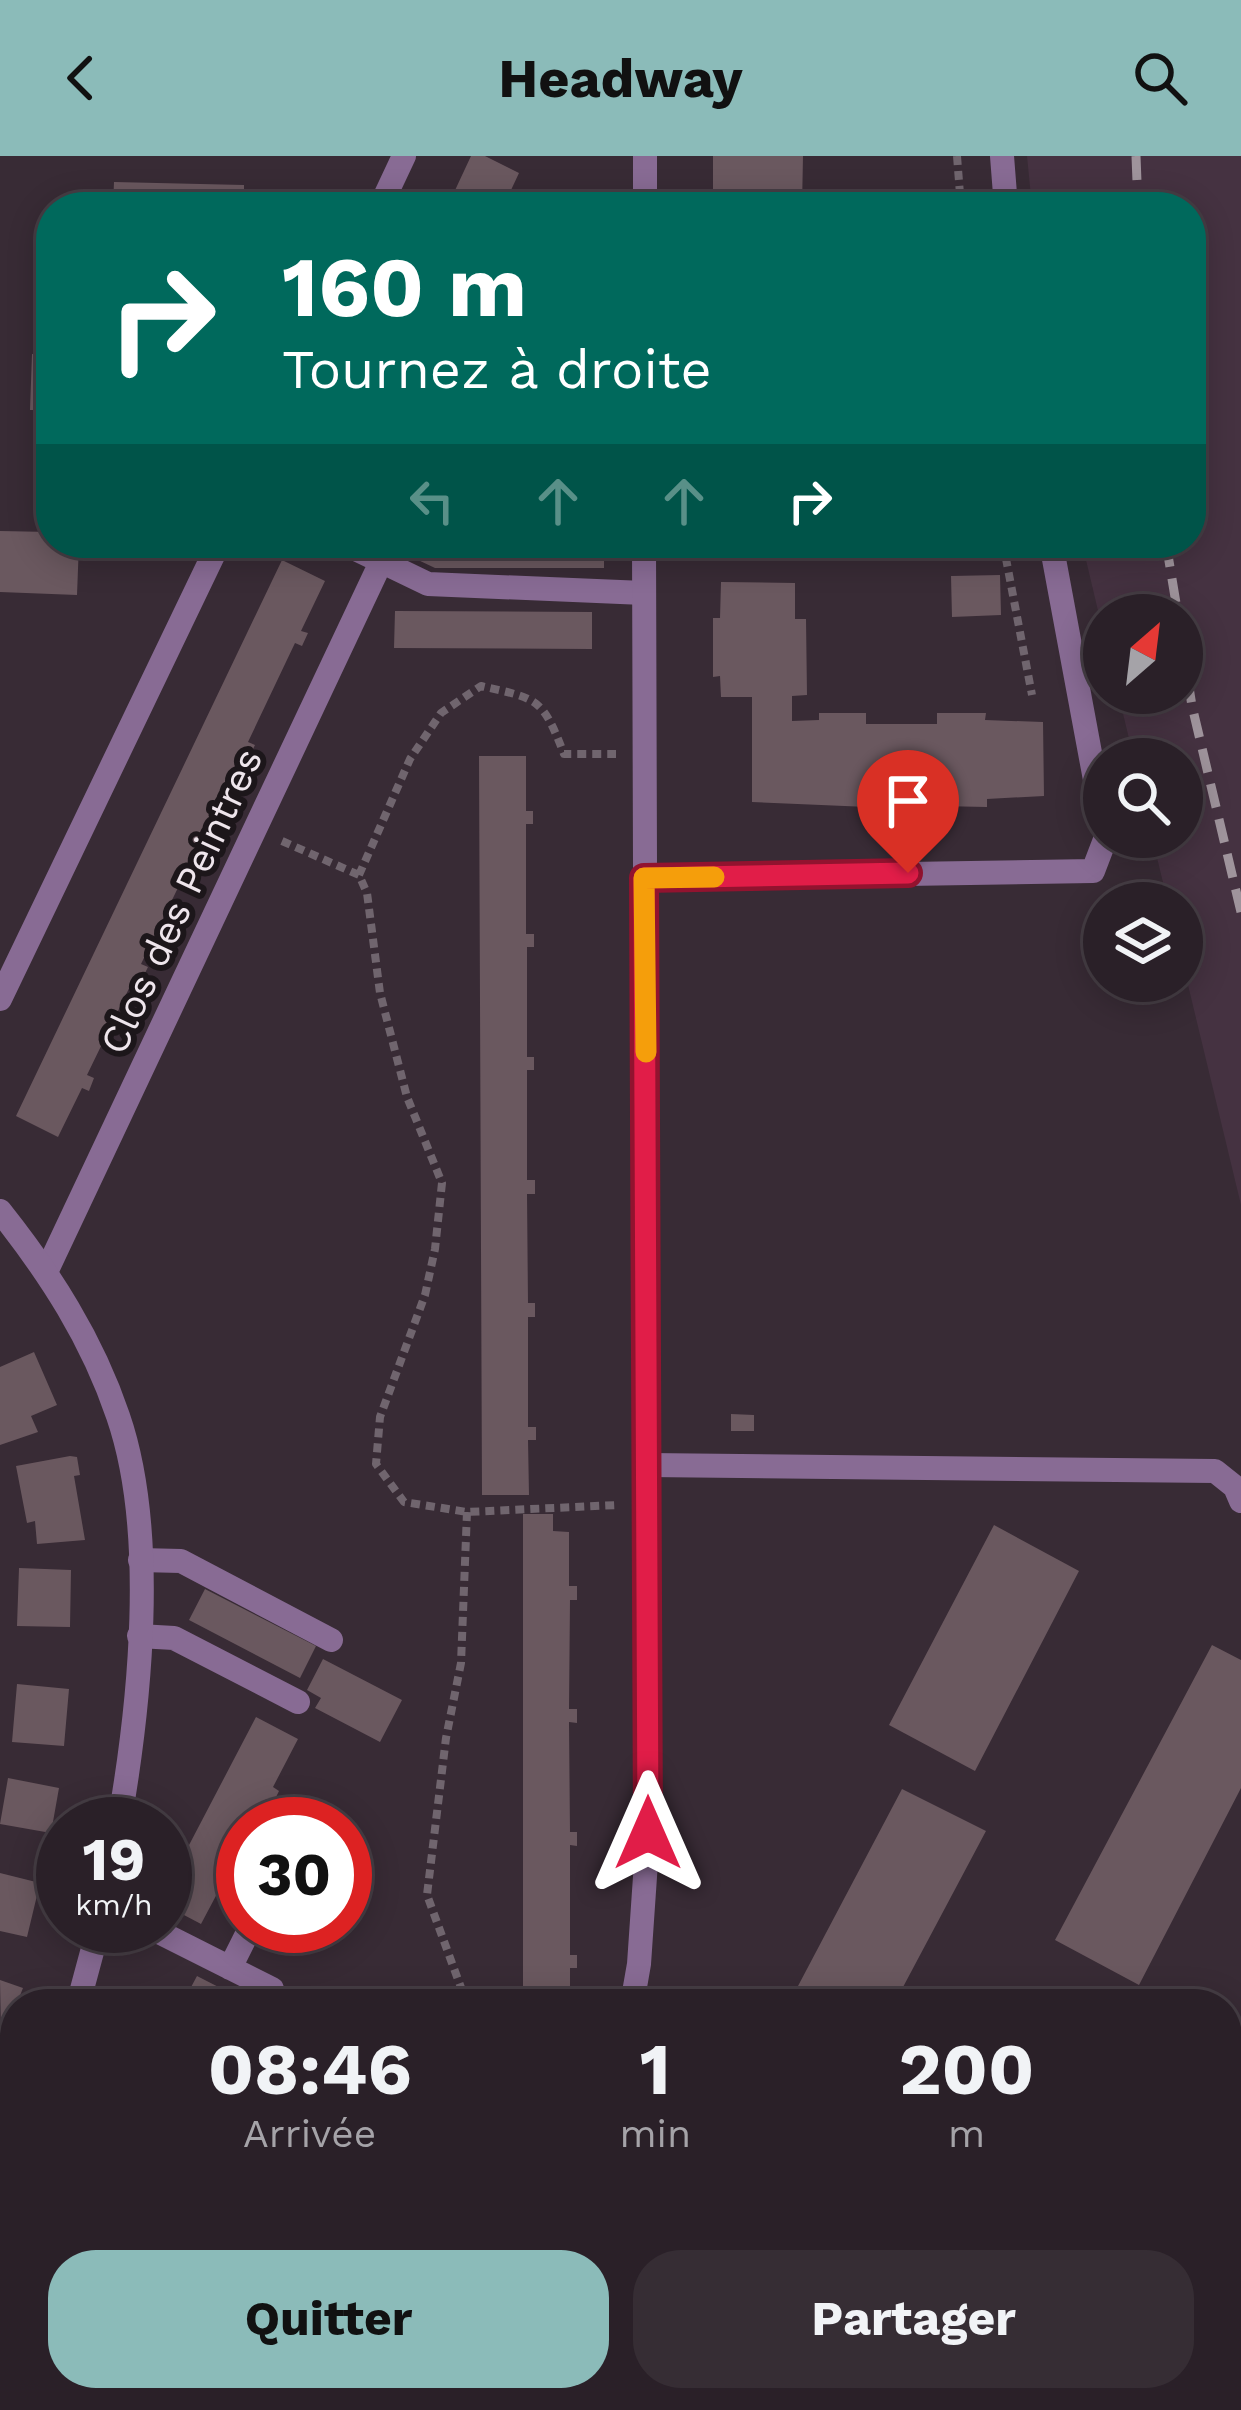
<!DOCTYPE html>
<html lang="fr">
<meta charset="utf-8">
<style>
body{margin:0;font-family:"Work Sans",sans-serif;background:#362d34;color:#f1f3f6;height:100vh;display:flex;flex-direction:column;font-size:45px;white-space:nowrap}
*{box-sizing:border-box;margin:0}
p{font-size:39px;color:#a5a3a8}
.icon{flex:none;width:66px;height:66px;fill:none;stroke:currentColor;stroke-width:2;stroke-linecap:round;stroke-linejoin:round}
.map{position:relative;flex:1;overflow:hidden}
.sheet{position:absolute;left:0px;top:1833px;width:1242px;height:423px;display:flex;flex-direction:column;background:#2a2028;border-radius:48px 48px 0 0;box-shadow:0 6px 30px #0003,0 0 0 3px #463e45}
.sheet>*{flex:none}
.hud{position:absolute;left:36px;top:36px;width:1170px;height:366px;border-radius:48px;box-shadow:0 6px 30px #0003,0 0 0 3px #463e45;background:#00695c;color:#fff;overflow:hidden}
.needle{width:78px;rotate:28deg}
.fabs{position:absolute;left:1083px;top:438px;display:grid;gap:24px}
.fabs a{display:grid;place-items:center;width:120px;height:120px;border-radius:50%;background:#2a2028;box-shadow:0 6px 30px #0003,0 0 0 3px #463e45;font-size:60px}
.speed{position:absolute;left:36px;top:1641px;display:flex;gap:24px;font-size:60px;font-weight:700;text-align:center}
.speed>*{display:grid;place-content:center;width:156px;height:156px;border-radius:50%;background:#2a2028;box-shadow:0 6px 30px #0003,0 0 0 3px #463e45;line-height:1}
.speed small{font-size:30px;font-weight:400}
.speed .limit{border:18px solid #d22;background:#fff;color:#111}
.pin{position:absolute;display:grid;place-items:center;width:102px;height:102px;color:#fff;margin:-123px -51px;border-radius:50% 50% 50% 0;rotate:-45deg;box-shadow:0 0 12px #0007}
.pin .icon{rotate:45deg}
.me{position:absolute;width:132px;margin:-66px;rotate:0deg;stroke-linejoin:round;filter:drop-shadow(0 0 9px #0008)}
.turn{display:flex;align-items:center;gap:42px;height:252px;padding:0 48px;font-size:54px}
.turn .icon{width:156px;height:156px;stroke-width:2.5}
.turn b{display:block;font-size:84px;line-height:102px}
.lanes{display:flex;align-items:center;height:114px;padding:0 48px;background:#0003;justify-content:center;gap:60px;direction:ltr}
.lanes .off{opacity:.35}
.eta{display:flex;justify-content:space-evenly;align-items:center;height:204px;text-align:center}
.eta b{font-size:72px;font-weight:700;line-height:84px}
.primary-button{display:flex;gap:24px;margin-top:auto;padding:24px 48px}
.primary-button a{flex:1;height:138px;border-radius:48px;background:#8bbbb9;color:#111;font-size:48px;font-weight:700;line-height:138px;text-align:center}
.primary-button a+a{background:#362d34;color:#f1f3f6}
header{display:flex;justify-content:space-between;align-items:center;height:156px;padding:0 48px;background:#8bbbb9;color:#111;font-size:54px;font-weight:700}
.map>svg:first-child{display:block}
</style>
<header><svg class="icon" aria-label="back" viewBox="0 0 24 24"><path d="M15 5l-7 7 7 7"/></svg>Headway<svg class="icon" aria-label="search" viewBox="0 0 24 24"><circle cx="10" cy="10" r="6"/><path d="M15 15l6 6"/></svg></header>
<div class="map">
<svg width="1241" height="2254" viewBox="0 0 1241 2254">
<rect width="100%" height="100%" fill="#382b35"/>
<path fill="#453241" d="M 1027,0 L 1241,0 L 1241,1049 L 1182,804 L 1182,747 L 1168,747 L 1152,681 L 1182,681 L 1182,603 L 1134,603 L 1118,537 L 1182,537 L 1182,459 L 1104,459 L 1104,480 L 1082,387 L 1191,387 L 1191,51 L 1032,51 Z"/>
<path fill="#6a585f" d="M 471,0 L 485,0 L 519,17 L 503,51 L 464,51 L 450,45 Z
M 713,0 L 803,0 L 802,51 L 713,51 Z
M 114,26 L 244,29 L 244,51 L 113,51 Z
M 32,198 L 51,199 L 51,254 L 30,254 Z
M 0,375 L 51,376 L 51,387 L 79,387 L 77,439 L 0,436 Z
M 382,387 L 604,387 L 604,412 L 435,412 Z
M 725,387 L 796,387 L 796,402 L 725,402 Z
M 282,404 L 325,425 L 301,475 L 308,477 L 302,490 L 295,487 L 248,586 L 255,589 L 249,601 L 242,598 L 195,697 L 201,700 L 195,712 L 189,709 L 141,808 L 148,811 L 142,823 L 135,820 L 87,919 L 94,922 L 89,935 L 82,932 L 58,981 L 16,960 Z
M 1000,419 L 1001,459 L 952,461 L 951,420 Z
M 721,426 L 795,427 L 795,463 L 806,463 L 807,539 L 792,540 L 792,565 L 819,564 L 819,557 L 866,557 L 866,568 L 937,568 L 937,557 L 986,557 L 985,564 L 1043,566 L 1044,640 L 987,643 L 987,651 L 939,650 L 938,639 L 867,640 L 868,651 L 752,646 L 752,541 L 721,541 L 720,520 L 713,521 L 713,462 L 720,462 Z
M 395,455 L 592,456 L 592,493 L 394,492 Z
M 479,600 L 526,600 L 526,655 L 533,655 L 533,668 L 526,668 L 526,778 L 534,778 L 534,791 L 527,791 L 527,901 L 534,901 L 534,914 L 527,914 L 527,1024 L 535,1024 L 535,1038 L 527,1038 L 528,1147 L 535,1147 L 535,1161 L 528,1161 L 528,1271 L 536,1271 L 536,1284 L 528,1284 L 529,1339 L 482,1339 Z
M 34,1196 L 57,1249 L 31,1260 L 38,1276 L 0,1289 L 0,1211 Z
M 731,1258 L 754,1259 L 754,1275 L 731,1275 Z
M 70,1300 L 77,1301 L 80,1319 L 74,1320 L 85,1384 L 37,1388 L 35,1365 L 27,1367 L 16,1310 Z
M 523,1358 L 553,1358 L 553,1375 L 569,1376 L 569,1430 L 577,1430 L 577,1444 L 570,1444 L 569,1553 L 577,1553 L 577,1567 L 569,1566 L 570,1676 L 577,1676 L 577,1690 L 570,1689 L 570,1799 L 577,1799 L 577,1812 L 570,1812 L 570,1848 L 523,1848 Z
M 994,1369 L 1079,1415 L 975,1615 L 889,1569 Z
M 19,1412 L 71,1414 L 70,1471 L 17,1470 Z
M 205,1433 L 316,1490 L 300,1522 L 189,1464 Z
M 1212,1489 L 1241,1504 L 1241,1632 L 1139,1829 L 1055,1784 Z
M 323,1503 L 402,1544 L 380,1586 L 315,1552 L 321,1542 L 307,1534 Z
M 17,1528 L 69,1533 L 64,1590 L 12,1586 Z
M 256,1561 L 298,1583 L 273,1631 L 279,1635 L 273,1647 L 266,1643 L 253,1668 L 243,1668 L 243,1688 L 233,1707 L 239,1711 L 233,1723 L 227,1719 L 201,1768 L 165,1749 L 165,1735 Z
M 8,1622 L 59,1632 L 51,1677 L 0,1668 Z
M 902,1633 L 986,1675 L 894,1848 L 831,1848 L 798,1830 Z
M 0,1717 L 40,1727 L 27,1781 L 0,1775 Z
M 197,1820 L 240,1842 L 237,1848 L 182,1848 Z
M 0,1824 L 23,1832 L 15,1852 L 10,1850 L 1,1878 Z
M 54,2241 L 108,2241 L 101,2254 L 47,2254 Z
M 357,2241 L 410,2241 L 403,2254 L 350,2254 Z"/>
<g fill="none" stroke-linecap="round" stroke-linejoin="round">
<path stroke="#70656e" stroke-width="8" stroke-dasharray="9 6" stroke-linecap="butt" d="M 957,0 L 961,51
M 1003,387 L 1032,539
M 282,685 L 359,719 L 367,737 L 380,837 L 407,941 L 442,1027 L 435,1093 L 425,1139 L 380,1261 L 376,1308 L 404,1346 L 467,1356 L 617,1349
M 359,719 L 410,603 L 441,557 L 481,530 C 538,543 542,541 564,598 L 616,598
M 467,1356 L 461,1507 L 446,1582 L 427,1739 L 467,1848
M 303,1840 L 324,1848
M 263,2254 L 268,2241"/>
<path stroke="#886b94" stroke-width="24" d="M 1002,0 L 1006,51
M 343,387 L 428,428 L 644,437
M 1051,387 L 1104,672
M 644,722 L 1093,715 L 1106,681
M 47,1114 L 381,406
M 648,1309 L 1215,1315 L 1235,1331 L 1241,1345
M 140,1404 L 181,1405 L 331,1484
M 139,1480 L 174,1482 L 298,1546
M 147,1770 L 272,1833 L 276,1848
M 230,1812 L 251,1770
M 149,2254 L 156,2241"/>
<path stroke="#886b94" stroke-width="24" d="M 645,0 L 645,51
M 380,51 L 404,0
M 0,843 L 219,387
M 0,1055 C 50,1118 92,1183 118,1260 C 158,1376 140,1548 119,1668
M 78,1848 L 99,1770
M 632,1848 L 639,1808 L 648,1677 L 644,387
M 0,2042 L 15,2009
M 500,2254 L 506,2241"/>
<path stroke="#9f949c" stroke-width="9" stroke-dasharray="24 12" stroke-linecap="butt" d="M 1136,0 L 1138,51
M 1166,387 L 1178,459
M 1182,487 L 1192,550 L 1241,756"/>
</g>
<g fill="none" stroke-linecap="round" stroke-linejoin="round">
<g stroke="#92132f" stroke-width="30">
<path id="route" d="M 648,1677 L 644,722 L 908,717"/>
</g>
<use href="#route" stroke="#e11d48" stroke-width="21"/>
<path stroke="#f59e0b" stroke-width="21" d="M 646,896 L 644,722 L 714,721"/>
</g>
<g text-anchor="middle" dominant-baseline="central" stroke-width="12" stroke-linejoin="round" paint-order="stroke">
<g font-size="39" fill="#eee5ec" stroke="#1c161a">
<text transform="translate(181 745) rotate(-65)">Clos des Peintres</text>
</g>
</g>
</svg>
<div class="fabs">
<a><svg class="needle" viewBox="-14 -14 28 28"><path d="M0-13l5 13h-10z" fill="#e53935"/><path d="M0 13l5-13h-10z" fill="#a5a3a8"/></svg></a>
<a><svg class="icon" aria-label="search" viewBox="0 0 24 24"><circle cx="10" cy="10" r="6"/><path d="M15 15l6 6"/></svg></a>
<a><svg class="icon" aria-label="layers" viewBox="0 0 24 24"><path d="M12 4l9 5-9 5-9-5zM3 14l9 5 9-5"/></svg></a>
</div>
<div class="speed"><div>19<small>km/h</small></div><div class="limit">30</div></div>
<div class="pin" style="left:908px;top:717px;background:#d93025"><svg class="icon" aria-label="arrive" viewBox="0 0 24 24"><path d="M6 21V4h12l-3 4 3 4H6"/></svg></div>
<svg class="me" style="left:648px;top:1677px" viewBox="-20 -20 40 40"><path d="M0-17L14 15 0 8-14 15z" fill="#e11d48" stroke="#fff" stroke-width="4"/></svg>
<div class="hud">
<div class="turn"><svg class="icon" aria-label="right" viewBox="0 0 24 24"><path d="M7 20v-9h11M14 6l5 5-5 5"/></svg><div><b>160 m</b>Tournez à droite</div></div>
<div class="lanes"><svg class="icon off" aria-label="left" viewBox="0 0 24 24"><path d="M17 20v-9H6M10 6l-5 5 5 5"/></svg><svg class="icon off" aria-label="ahead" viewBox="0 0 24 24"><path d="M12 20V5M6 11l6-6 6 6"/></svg><svg class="icon off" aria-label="ahead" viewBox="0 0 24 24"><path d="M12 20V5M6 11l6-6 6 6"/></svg><svg class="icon" aria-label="right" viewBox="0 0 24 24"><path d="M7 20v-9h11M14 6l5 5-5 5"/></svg></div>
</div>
<section class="sheet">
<div class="eta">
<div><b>08:46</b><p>Arrivée</p></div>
<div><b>1</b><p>min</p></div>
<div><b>200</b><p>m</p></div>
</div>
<div class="primary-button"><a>Quitter</a><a>Partager</a></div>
</section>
</div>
